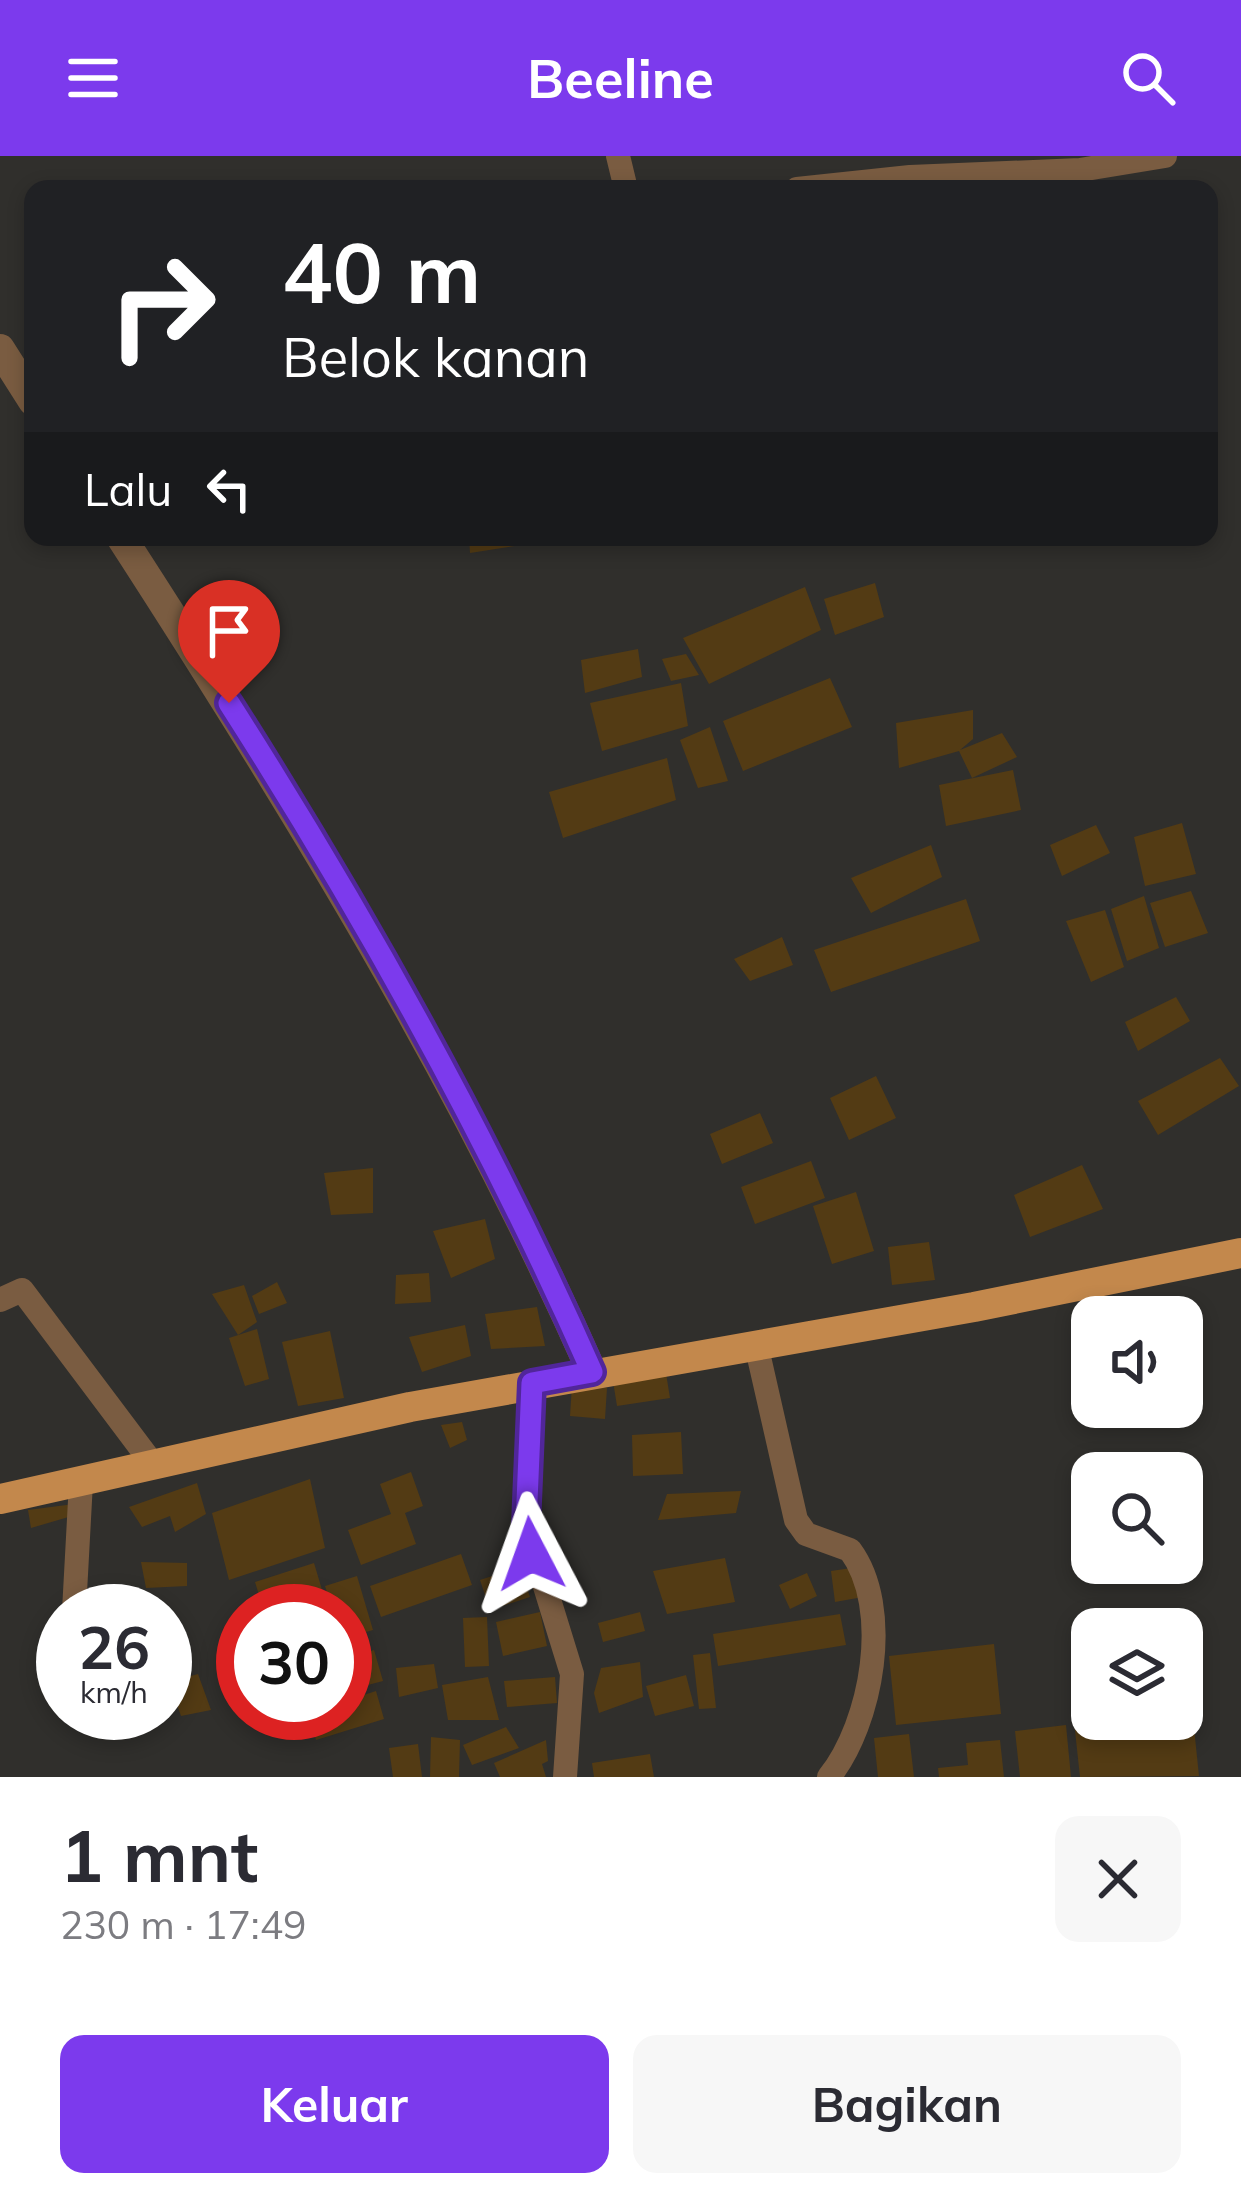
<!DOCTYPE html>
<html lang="id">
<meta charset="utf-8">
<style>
body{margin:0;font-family:Mulish,sans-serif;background:#f7f7f7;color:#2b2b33;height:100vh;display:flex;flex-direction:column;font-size:45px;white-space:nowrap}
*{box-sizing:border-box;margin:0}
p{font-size:39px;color:#7c7c81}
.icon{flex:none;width:66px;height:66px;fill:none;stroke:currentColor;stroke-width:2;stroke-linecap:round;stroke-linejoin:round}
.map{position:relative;height:1621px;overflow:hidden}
.side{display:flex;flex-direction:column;background:#fff;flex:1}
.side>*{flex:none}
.guide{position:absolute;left:24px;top:24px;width:1194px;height:366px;border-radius:24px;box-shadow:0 6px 18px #0003;background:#202124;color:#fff;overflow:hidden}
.controls{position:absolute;left:1071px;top:1140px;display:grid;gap:24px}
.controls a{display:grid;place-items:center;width:132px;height:132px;border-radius:24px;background:#fff;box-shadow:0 6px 18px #0003;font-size:60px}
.speed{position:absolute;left:36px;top:1428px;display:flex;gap:24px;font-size:60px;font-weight:700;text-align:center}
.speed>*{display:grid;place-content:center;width:156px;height:156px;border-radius:50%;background:#fff;box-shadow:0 6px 18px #0003;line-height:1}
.speed small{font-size:30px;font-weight:400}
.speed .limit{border:18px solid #d22;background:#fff;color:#111}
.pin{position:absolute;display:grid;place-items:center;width:102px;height:102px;color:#fff;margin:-123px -51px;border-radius:50% 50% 50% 0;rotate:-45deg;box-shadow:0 0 12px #0007}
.pin .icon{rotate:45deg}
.me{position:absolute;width:132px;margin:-66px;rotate:356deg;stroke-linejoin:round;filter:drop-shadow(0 0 9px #0008)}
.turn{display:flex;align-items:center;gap:42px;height:252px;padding:0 60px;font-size:54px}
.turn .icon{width:156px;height:156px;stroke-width:2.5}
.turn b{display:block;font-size:84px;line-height:102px}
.then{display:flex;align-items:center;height:114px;padding:0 60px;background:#0003;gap:24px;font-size:45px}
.round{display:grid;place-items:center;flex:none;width:126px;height:126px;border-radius:24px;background:#f7f7f7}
.overview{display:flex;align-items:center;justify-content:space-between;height:204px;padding:0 60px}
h1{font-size:72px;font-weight:700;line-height:90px}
.primary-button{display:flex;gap:24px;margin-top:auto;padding:24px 60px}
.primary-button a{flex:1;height:138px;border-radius:24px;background:#7c3aed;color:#fff;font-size:48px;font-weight:700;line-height:138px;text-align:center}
.primary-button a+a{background:#f7f7f7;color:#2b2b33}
header{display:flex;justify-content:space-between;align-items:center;height:156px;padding:0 60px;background:#7c3aed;color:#fff;font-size:54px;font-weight:700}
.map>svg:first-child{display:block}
</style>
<header><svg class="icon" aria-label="menu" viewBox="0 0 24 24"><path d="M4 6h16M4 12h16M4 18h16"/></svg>Beeline<svg class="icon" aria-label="search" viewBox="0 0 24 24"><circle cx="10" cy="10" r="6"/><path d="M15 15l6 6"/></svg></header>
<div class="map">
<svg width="1241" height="1621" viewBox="0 0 1241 1621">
<rect width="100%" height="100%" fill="#302f2c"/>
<path fill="#533b14" d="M 469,381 L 541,381 L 541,386 L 470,397 Z
M 875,427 L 884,461 L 835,479 L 824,443 Z
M 805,431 L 821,474 L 709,528 L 683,482 Z
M 638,493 L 642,521 L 585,537 L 581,504 Z
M 686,498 L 699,519 L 671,525 L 662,503 Z
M 830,522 L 852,571 L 743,615 L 723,565 Z
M 681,527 L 688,570 L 602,595 L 590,547 Z
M 973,554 L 973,583 L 960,594 L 1002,577 L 1017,601 L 972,622 L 959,595 L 899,612 L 896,567 Z
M 710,571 L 728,625 L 698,632 L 680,584 Z
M 667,602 L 676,644 L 563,682 L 549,636 Z
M 1013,614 L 1021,654 L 946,670 L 939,629 Z
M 1182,667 L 1196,718 L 1145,730 L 1134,681 Z
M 1096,669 L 1110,697 L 1062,720 L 1050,689 Z
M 931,689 L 942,721 L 871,757 L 851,722 Z
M 1191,735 L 1208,777 L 1165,791 L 1150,747 Z
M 1144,740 L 1159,792 L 1127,805 L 1111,753 Z
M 966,743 L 980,785 L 831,836 L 814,794 Z
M 1105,754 L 1124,811 L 1091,826 L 1066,765 Z
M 782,781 L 793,809 L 750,825 L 734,803 Z
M 1176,841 L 1190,865 L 1138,895 L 1125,866 Z
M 1220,902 L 1239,930 L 1158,979 L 1138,945 Z
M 876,920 L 896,962 L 849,984 L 830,942 Z
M 760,957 L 773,987 L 722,1008 L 710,978 Z
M 811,1005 L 825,1042 L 755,1068 L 741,1031 Z
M 1082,1009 L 1103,1053 L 1030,1081 L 1014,1039 Z
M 373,1012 L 373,1057 L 331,1059 L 324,1017 Z
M 856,1036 L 874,1095 L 832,1108 L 813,1050 Z
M 485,1063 L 495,1103 L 451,1122 L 433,1075 Z
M 929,1086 L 935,1124 L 892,1129 L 888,1091 Z
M 429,1117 L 431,1146 L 395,1148 L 396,1119 Z
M 277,1126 L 287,1147 L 259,1158 L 252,1140 Z
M 244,1129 L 257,1166 L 238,1179 L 212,1138 Z
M 537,1151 L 545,1190 L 491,1193 L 485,1158 Z
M 465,1169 L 471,1200 L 422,1216 L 409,1181 Z
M 257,1173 L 269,1223 L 245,1230 L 229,1182 Z
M 330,1175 L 344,1242 L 298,1250 L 282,1186 Z
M 665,1211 L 670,1242 L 617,1250 L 612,1219 Z
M 572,1229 L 607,1232 L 605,1263 L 570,1260 Z
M 462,1266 L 467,1284 L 450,1292 L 441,1269 Z
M 681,1276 L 683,1318 L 633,1320 L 632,1279 Z
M 411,1316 L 423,1350 L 405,1357 L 416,1388 L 361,1409 L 348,1374 L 391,1358 L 380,1328 Z
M 310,1323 L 325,1392 L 229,1424 L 212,1357 Z
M 197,1327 L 206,1358 L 175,1376 L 170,1360 L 142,1371 L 129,1351 Z
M 741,1335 L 736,1357 L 658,1364 L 667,1338 Z
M 74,1348 L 72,1360 L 31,1372 L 28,1354 Z
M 461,1398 L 472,1429 L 381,1461 L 370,1430 Z
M 725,1402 L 735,1446 L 667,1458 L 653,1415 Z
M 141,1406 L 187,1407 L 187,1430 L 146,1432 Z
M 314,1407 L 326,1447 L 300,1455 L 264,1455 L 255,1426 Z
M 520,1411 L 530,1441 L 490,1454 L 480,1424 Z
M 858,1411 L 863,1441 L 835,1446 L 831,1415 Z
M 807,1417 L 817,1440 L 790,1453 L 779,1429 Z
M 357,1420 L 373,1474 L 345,1482 L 345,1455 L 333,1455 L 325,1430 Z
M 540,1456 L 547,1490 L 503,1500 L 496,1466 Z
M 640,1456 L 645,1475 L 603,1486 L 598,1467 Z
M 840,1458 L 846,1489 L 718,1510 L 713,1478 Z
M 487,1461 L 489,1510 L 465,1511 L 463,1462 Z
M 994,1488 L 1001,1558 L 896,1569 L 889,1500 Z
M 374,1494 L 383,1525 L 345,1535 L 345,1502 Z
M 710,1497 L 716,1552 L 699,1553 L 693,1499 Z
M 640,1506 L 643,1541 L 599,1557 L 594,1537 L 601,1512 Z
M 434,1508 L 438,1532 L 399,1541 L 396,1512 Z
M 198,1518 L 211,1554 L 181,1560 L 169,1526 Z
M 686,1519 L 694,1550 L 655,1560 L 646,1530 Z
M 488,1521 L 499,1564 L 448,1564 L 442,1529 Z
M 555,1521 L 557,1547 L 507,1551 L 504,1525 Z
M 1190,1533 L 1199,1620 L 1080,1621 L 1072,1547 L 1092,1544 L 1092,1563 L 1182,1563 L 1182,1534 Z
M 376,1535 L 384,1563 L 316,1584 L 308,1557 L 345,1557 L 345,1545 Z
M 1066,1569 L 1071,1621 L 1020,1621 L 1015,1575 Z
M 506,1571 L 519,1592 L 472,1609 L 463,1589 Z
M 909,1578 L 914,1621 L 878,1621 L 874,1582 Z
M 431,1581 L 460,1584 L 459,1621 L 430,1621 Z
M 546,1584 L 548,1605 L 542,1608 L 546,1621 L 500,1621 L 494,1607 Z
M 1000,1584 L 1004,1621 L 939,1621 L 938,1612 L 968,1609 L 966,1587 Z
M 418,1588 L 422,1621 L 393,1621 L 389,1592 Z
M 650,1598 L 654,1621 L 594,1621 L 592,1607 Z"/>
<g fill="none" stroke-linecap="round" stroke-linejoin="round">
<path stroke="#7a5c41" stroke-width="24" d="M 618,0 L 626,33
M 797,33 L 910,21 L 1080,14 L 1165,0
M 0,1144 L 22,1134 L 155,1311
M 756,1188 L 796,1364 L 806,1378 L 850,1394 C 893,1452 872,1567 829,1621
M 532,1227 L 526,1369 L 572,1518 L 565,1621
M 74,1455 L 81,1326"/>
<path stroke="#7a5c41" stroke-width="30" d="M 0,193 L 33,245
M 121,381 C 295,650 462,923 592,1216"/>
<path stroke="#c3884c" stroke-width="30" d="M 0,1343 L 410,1251 L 974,1151 L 1241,1097"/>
</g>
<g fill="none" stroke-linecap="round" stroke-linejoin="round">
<g stroke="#51269a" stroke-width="30">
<path id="route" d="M 229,547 C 365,760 490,985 592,1216 L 532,1227 L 526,1369 L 531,1398"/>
</g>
<use href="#route" stroke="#7c3aed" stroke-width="21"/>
</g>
</svg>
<div class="controls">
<a><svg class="icon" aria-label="sound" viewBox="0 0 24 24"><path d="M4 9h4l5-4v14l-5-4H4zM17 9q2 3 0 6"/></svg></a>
<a><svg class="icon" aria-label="search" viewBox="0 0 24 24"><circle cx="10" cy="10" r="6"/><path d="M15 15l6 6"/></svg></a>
<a><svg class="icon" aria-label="layers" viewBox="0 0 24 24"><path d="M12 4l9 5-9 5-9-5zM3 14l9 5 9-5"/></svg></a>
</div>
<div class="speed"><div>26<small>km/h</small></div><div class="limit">30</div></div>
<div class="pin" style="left:229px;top:547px;background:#d93025"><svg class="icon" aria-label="arrive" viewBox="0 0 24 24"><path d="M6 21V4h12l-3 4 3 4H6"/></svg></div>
<svg class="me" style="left:531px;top:1398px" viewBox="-20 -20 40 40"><path d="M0-17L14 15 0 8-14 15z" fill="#7c3aed" stroke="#fff" stroke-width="4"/></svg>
<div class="guide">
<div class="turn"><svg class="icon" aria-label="right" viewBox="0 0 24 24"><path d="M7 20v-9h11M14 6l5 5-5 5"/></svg><div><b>40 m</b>Belok kanan</div></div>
<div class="then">Lalu<svg class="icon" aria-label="left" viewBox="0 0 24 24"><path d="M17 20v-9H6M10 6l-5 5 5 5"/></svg></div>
</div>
</div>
<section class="side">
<div class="overview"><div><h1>1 mnt</h1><p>230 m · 17:49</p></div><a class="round"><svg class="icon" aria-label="close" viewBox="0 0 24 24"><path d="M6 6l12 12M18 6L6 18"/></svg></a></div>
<div class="primary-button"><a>Keluar</a><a>Bagikan</a></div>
</section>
